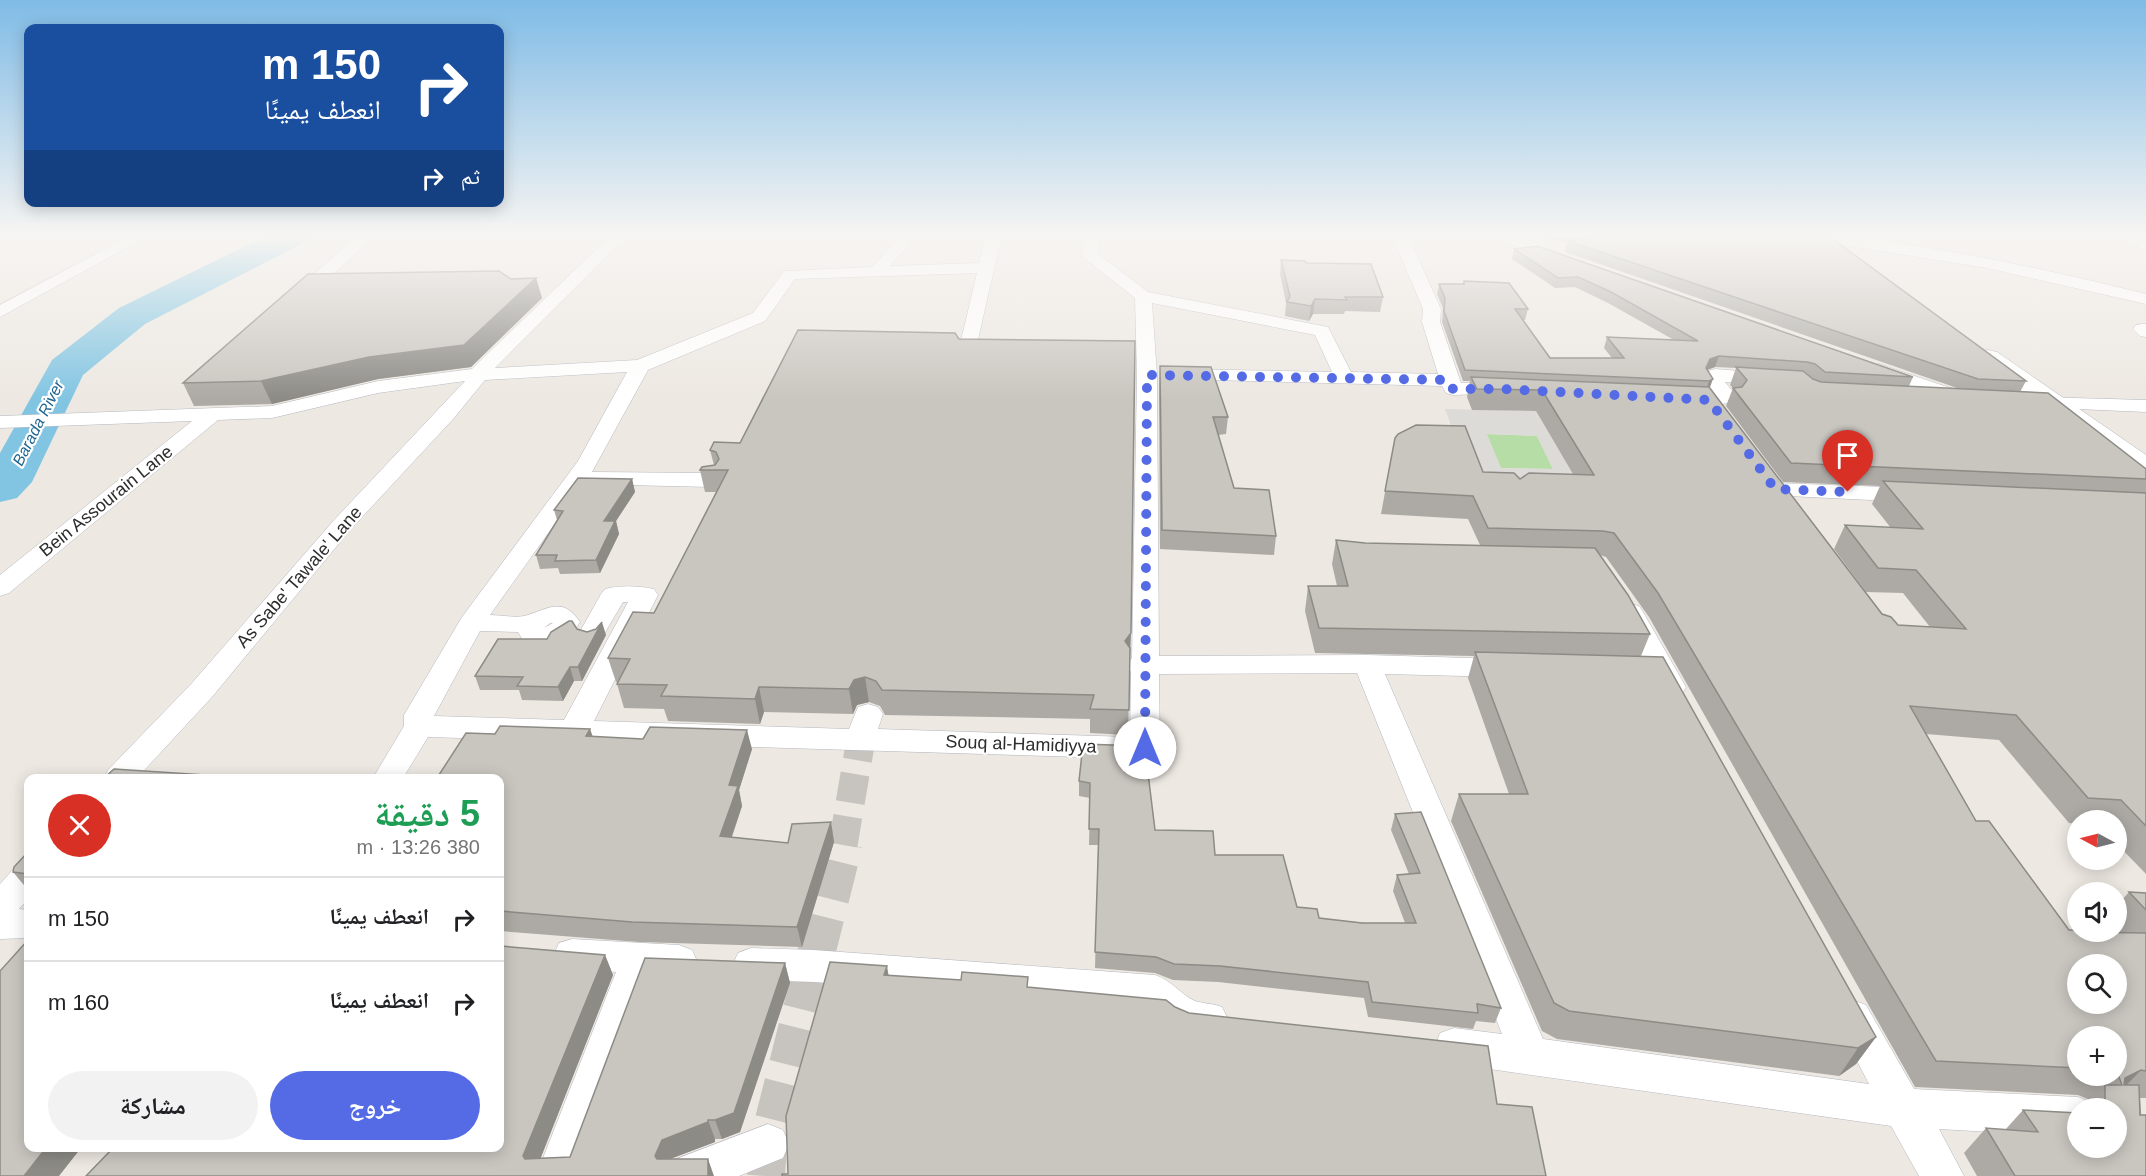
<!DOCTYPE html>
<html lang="ar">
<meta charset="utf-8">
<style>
body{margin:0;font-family:Arial,"Noto Naskh Arabic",sans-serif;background:#f2f2f2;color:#202124;direction:rtl;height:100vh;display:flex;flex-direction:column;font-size:22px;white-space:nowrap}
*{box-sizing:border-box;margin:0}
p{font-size:20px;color:#757577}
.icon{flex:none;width:33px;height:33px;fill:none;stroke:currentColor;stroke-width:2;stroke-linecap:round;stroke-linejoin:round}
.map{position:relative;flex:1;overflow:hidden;direction:ltr}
.details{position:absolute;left:24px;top:774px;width:480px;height:378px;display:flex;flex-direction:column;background:#fff;border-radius:12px;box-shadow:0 3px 15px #0003;direction:rtl}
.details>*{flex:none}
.hud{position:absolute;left:24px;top:24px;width:480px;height:183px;border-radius:12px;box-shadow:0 3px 15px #0003;direction:rtl;background:#1a4fa0;color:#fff;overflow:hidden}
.needle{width:39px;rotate:277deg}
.controls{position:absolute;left:2067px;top:810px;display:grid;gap:12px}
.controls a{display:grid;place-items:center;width:60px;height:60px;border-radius:50%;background:#fff;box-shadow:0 3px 15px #0003;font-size:30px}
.pin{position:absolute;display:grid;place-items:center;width:51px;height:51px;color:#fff;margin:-62px -26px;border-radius:50% 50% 50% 0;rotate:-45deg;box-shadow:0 0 6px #0007}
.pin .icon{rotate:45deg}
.me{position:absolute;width:66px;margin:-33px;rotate:0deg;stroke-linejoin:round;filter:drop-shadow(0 0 4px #0008)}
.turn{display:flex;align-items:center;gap:21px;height:126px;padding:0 24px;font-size:27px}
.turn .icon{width:78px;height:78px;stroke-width:2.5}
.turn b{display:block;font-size:42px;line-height:51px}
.then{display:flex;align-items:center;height:57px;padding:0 24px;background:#0003;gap:12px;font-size:22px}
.round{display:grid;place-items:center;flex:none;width:63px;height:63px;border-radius:32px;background:#f2f2f2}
.overview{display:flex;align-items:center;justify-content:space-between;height:102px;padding:0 24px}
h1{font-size:36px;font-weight:700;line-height:45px;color:#1e9e55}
.action{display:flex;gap:12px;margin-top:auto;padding:12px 24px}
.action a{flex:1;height:69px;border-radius:36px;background:#556be6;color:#fff;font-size:24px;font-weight:700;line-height:69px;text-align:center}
.action a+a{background:#f2f2f2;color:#202124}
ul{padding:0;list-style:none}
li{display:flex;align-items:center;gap:18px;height:84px;padding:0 24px;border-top:2px solid #e0e0e0}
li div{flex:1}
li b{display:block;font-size:22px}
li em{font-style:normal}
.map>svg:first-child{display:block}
</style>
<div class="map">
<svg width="2146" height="1176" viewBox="0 0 2146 1176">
<rect width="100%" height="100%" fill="#ede8e2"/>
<path fill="#b6dda5" d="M 1486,434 L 1537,436 L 1553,469 L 1501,468 Z"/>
<path fill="#dddbd8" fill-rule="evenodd" d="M 1445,409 L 1536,411 L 1559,450 L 1593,451 L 1588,501 L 1477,497 ZM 1487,434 L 1537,436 L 1553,469 L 1501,468 Z"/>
<path fill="#82c5e2" d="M 26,448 L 8,482 L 0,488 L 0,456 Z"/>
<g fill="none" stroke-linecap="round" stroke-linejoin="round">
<path fill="#82c5e2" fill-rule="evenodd" d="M 270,234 L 312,234 L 307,241 L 145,324 L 83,375 L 32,482 L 17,498 L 0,502 L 0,453 L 52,360 L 119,308 Z"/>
<path stroke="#c7c3be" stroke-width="29" stroke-dasharray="29 14" stroke-linecap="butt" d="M 843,845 L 861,739"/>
<path stroke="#c7c3be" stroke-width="38" stroke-dasharray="38 19" stroke-linecap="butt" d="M 766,1176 L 768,1144 L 844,843"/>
<g stroke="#b5b7bf" stroke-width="1">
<path id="street" d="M 133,234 L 152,234 L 0,317 L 0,305 Z
M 359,234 L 376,234 L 306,300 L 294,300 L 291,296 L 294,292 Z
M 612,234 L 629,234 L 495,368 L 637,360 L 753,313 L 784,271 L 872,267 L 903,234 L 919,234 L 890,266 L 979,263 L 986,234 L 1002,234 L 974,357 L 960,357 L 958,353 L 977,273 L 795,279 L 765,321 L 648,370 L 592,472 L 711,473 L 719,475 L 722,480 L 719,485 L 711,487 L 583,484 L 490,615 C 500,615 515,618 524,616 C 547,610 562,595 580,622 C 568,645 545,649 523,640 L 518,632 L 480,631 L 434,716 L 564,720 L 628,602 L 623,602 L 600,641 L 591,644 L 582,641 L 578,635 L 601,594 L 605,589 C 620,585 639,586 654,589 L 658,595 L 594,721 L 849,729 L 858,707 L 868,704 L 878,707 L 883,714 L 878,729 L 1130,737 L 1131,672 L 1126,665 L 1132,658 L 1137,375 L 1135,298 L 1083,257 L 1081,254 L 1086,234 L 1102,234 L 1097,253 L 1148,292 L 1328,327 L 1351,372 L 1438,374 L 1422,322 L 1423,309 L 1396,245 L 1388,234 L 1404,234 L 1412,245 L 1441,309 L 1440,322 L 1461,383 L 1504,383 L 1511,385 L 1514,389 L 1511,393 L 1453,395 L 1446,393 L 1442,386 L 1173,379 L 1170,375 L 1173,371 L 1180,369 L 1332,372 L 1315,335 L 1152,303 L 1157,375 L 1159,656 L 1367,655 L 1504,659 L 1514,662 L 1518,668 L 1514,674 L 1504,677 L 1385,674 L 1543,1039 L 1869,1084 L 1834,1017 L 1840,1005 L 1853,1000 L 1866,1005 L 1914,1089 L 2078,1097 L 2092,1103 L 2095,1108 L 2078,1108 L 2078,1137 L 1939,1129 L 1964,1176 L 1919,1176 L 1891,1126 L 1454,1064 L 1440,1059 L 1435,1046 L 1440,1033 L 1454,1028 L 1502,1034 L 1357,673 L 1159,674 L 1160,748 L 1156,756 L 1145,759 L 428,737 L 403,778 L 373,778 L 404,726 L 404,715 L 462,617 L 578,461 L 627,372 L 485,380 L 454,418 L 351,529 L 212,697 L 137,778 L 104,778 L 108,770 L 192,683 L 335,519 L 465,381 L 378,393 L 272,418 L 218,420 L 9,593 L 0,596 L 0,575 L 192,421 L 0,428 L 0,416 L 272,406 L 378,381 L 472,369 ZM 550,623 L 553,623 L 544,628 Z
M 1491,234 L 1513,234 L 1570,257 L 1572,260 L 1564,265 L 1558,263 L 1494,237 Z
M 1819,234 C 1856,234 1893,241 1929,248 C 2002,260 2074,276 2146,294 L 2146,304 L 1987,268 L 1825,242 L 1820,240 L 1817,237 Z
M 2113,234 L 2134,234 L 2146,239 L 2146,250 L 2116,237 Z
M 2142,324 L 2146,324 L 2146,337 L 2140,336 L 2133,329 L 2136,325 Z
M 1879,364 L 1968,394 L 1971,398 L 1968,402 L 1961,404 L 1872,374 L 1869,370 L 1872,366 Z
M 1715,369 L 1766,373 L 1773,375 L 1776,379 L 1773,383 L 1766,385 L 1725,382 L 1738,398 L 1735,402 L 1709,406 L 1702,404 L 1699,400 L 1702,396 L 1713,391 L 1704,380 L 1708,371 Z
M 2038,397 L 2146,400 L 2146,412 L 2031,407 L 2028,403 L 2031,399 Z
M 1775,483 L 1912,488 L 1920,490 L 1923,495 L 1920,500 L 1912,502 L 1767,495 L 1764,490 L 1767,485 Z
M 1630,604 L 1639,606 L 1643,612 L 1686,687 L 1682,694 L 1672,696 L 1662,694 L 1658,687 L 1617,612 L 1621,606 Z
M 28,862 L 28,899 L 19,909 L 28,910 L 28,938 L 0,939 L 0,884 L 16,866 Z
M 572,939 L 679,945 L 692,950 L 697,961 L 692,972 L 679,977 L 652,975 L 578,1176 L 536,1176 L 616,972 L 572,969 L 559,965 L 554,954 L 559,943 Z
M 751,948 L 814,950 L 1155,975 C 1173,981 1181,995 1195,1001 C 1201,1003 1214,1004 1222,1007 L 1228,1019 L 1222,1031 C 1189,1043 1171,1027 1147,1007 L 814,982 L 751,980 L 738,975 L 733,964 L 738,953 Z
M 768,1124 L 783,1130 L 789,1144 L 783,1158 L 739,1176 L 665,1176 L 671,1161 Z"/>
</g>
<g stroke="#b5b7bf" stroke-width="1">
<path id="secondary" d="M 1988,350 L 1997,352 L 2146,455 L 2146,477 L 2136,474 L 1979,362 L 1976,357 L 1979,352 Z"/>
</g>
<use href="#street" fill="#fff" fill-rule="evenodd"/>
<use href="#secondary" fill="#fff" fill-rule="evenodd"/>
</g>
<path fill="#adaaa5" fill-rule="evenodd" d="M 1520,234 L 1826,234 L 2026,381 L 2020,392 L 2146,469 L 2146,874 L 2116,843 L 2116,820 L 2078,820 L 2078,824 L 2069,823 L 1999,740 L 1926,734 L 1976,821 L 2069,930 L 2120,932 L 2116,928 L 2116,907 L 2129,892 L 2146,893 L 2146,1098 L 2140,1098 L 2146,1176 L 1977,1176 L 1964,1153 L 1986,1128 L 2005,1130 L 2023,1110 L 2078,1148 L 2116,1108 L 2082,1108 L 2090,1100 L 2078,1095 L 1915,1087 L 1649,617 L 1606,557 L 1600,555 L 1650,634 L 1641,656 L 1876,1037 L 1856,1064 L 1839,1076 L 1557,1039 L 1542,1031 L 1451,821 L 1459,794 L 1509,794 L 1468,678 L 1474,656 L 1315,653 L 1305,611 L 1308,586 L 1337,586 L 1332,564 L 1336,540 L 1365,543 L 1480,545 L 1468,519 L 1381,514 L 1395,438 L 1483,472 L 1520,479 L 1573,474 L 1536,411 L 1472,410 L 1467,397 L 1470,381 L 1463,381 L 1442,322 L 1443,308 L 1437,294 L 1439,284 L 1463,284 L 1464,281 L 1528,309 L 1525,320 L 1523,320 L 1550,358 L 1612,358 L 1604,348 L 1607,337 L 1674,340 L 1608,303 L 1575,287 L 1555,288 L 1512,259 L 1514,249 L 1913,377 L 1909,386 L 1960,389 L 1565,252 L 1567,243 ZM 1715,367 L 1736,368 L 1730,385 L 1733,388 L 1726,406 L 1783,482 L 1880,486 L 1872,504 L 1891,528 L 1845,525 L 1834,549 L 1866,592 L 1903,593 L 1930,627 L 1898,625 L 1882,614 L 1710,388 L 1707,370 ZM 2078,1036 L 2116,1076 L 2078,1076 Z
M 1281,260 L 1306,263 L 1383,297 L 1380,312 L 1345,311 L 1344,314 L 1313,314 L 1309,321 L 1285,316 L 1286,303 L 1280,274 Z
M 536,278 L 542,298 L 471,367 L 378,379 L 272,404 L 194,406 L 183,383 L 511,279 Z
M 1160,366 L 1228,417 L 1226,434 L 1218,435 L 1234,488 L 1276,536 L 1274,555 L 1160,549 L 1159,383 Z
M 714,442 L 1130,657 L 1128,735 L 1090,733 L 1090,719 L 885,715 L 880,706 L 869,702 L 857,705 L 853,714 L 764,712 L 760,724 L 668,721 L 664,709 L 624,708 L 617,684 L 617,682 L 616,682 L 608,658 L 654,613 L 716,492 L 705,492 L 700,470 L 714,465 L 710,450 Z
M 632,479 L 635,492 L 616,521 L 619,534 L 600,573 L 560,574 L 558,568 L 540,569 L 536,555 L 557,520 L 554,510 Z
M 577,629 L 587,632 L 606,635 L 582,681 L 574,681 L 563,701 L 522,700 L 519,690 L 480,690 L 475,676 L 547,639 Z
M 590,729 L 592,736 L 752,749 L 739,790 L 742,806 L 732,837 L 788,843 L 831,822 L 834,842 L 802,947 L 639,942 L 500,931 L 500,778 L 437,778 L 495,734 Z
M 1141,749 L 1155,830 L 1215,855 L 1297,907 L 1319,918 L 1362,923 L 1405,923 L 1393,891 L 1397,875 L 1409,874 L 1391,830 L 1395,814 L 1501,1008 L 1495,1023 L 1476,1021 L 1473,1029 L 1368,1017 L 1364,998 L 1218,982 L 1173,980 L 1155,973 L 1095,968 L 1098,845 L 1089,845 L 1090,798 L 1079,796 L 1079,781 Z
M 28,852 L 28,890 L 13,872 Z
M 605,955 L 613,975 L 540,1158 L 570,1157 L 785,963 L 790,983 L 740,1132 L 722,1139 L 715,1139 L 715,1142 L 670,1159 L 86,1176 Z"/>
<path fill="#8d8b86" d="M 536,278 L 542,298 L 471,367 L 378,379 L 272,404 L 261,381 Z
M 1315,299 L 1313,314 L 1309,321 L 1311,306 Z
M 1719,356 L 1715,367 L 1706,370 L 1710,359 Z
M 1713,379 L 1709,390 L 1705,392 L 1709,381 Z
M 632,479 L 635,492 L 616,521 L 619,534 L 600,573 L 596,560 L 604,521 Z
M 602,622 L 606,635 L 582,681 L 578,667 Z
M 1131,633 L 1130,657 L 1125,641 Z
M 570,667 L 574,681 L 563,701 L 558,687 Z
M 865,677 L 869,702 L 857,705 L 853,714 L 849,689 L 854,680 Z
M 759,687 L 764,712 L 760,724 L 755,699 Z
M 590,729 L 597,748 L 586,736 Z
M 747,730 L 752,749 L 739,790 L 742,806 L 725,856 L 720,836 L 729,785 Z
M 831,822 L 834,842 L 802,947 L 797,927 Z
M 605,955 L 613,975 L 534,1175 L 523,1156 Z
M 785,963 L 790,983 L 740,1132 L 722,1139 L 715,1120 Z
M 887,966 L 891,990 L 884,975 Z
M 1876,1037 L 1856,1064 L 1839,1076 L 1858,1048 Z
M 2141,1070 L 2116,1096 L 2125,1078 Z
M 708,1120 L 715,1139 L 715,1142 L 670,1159 L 663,1175 L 655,1156 L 662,1140 Z
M 46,1148 L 81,1148 L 59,1176 L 24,1176 Z
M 708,1159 L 714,1176 L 708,1176 Z"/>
<path fill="#c9c6c0" stroke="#8d8b86" stroke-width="1.5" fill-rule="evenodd" d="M 1582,234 L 1826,234 L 2026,381 L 1978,379 L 1568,241 L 1598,237 Z
M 1537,246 L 1913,377 L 1825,372 L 1815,364 L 1807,362 L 1719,356 L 1710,359 L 1706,368 L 1713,379 L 1709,381 L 1465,370 L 1444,311 L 1445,298 L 1439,284 L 1464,284 L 1464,281 L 1509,283 L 1528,309 L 1515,309 L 1550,358 L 1624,358 L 1607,337 L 1698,341 L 1611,292 L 1578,277 L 1558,278 L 1514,249 Z
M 1281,260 L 1305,261 L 1306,263 L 1371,264 L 1383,297 L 1345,297 L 1347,300 L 1315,299 L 1311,306 L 1287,302 L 1290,296 Z
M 499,271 L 511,279 L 536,278 L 464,345 L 369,357 L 261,381 L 183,383 L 308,274 Z
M 798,330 L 955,333 L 959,339 L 1135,341 L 1131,633 L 1125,641 L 1130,648 L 1129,710 L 1090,709 L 1094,695 L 882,690 L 876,681 L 865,677 L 854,680 L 849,689 L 759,687 L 755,699 L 661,696 L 667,685 L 617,684 L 630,659 L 608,658 L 633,612 L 654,613 L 728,470 L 700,470 L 702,467 L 715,465 L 719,459 L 716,452 L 710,450 L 714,442 L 740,443 Z
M 1160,366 L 1211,367 L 1228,417 L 1213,417 L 1234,488 L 1269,490 L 1276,536 L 1162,530 Z
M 1736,367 L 1803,371 L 1813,379 L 1821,382 L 2048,393 L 2146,469 L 2146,479 L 1791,463 L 1733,388 L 1742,387 L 1747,380 Z
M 1471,377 L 1709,387 L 1882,614 L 1891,617 L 1898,625 L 1966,629 L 1916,570 L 1878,568 L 1845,525 L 1923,529 L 1883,481 L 2146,493 L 2146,826 L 2121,800 L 2088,798 L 2016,715 L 1910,706 L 1976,821 L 1989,821 L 2069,930 L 2078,930 L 2078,932 L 2146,933 L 2146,1071 L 2141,1070 L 2125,1078 L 2124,1085 L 2139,1085 L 2140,1115 L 2146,1115 L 2146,1176 L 2015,1176 L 1986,1128 L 2038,1132 L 2023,1110 L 2078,1113 L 2078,1148 L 2116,1148 L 2116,1108 L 2105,1108 L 2105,1085 L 2122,1085 L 2119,1077 L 2116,1076 L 2116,1036 L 2078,1036 L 2078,1068 L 1936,1061 L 1658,593 L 1614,533 L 1603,531 L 1488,528 L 1473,496 L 1385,491 L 1395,438 L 1398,434 L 1416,425 L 1465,426 L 1483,472 L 1514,473 L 1520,479 L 1529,473 L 1594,475 L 1542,390 L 1477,389 ZM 2078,964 L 2116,964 L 2116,1004 L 2078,1004 Z
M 578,478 L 632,479 L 604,521 L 615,521 L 596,560 L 555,561 L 557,555 L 536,555 L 563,511 L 554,510 Z
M 1336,540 L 1365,543 L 1595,548 L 1628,595 L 1650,634 L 1319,628 L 1308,586 L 1348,586 Z
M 569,621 L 572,621 L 577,629 L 587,632 L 596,629 L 602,622 L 578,667 L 570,667 L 558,687 L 517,686 L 523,677 L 475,676 L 498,639 L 547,639 L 551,632 Z
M 1475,652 L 1663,657 L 1876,1037 L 1858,1048 L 1569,1011 L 1554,1003 L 1459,794 L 1528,794 Z
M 500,726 L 590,729 L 586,736 L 643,739 L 650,727 L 747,730 L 729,785 L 738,786 L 720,836 L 788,843 L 792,824 L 831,822 L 797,927 L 632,922 L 500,911 L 500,778 L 392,778 L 393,776 L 437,778 L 466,733 L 495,734 Z
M 1083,744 L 1141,746 L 1141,749 L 1145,749 L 1155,830 L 1213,831 L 1215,855 L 1283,855 L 1297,907 L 1317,909 L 1319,918 L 1362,923 L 1416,923 L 1397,875 L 1420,873 L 1395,814 L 1421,812 L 1501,1008 L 1477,1004 L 1478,1013 L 1372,1002 L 1368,982 L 1220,966 L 1174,964 L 1156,957 L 1095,952 L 1099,829 L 1089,829 L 1090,783 L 1079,781 Z
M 114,769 L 207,775 L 203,778 L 104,778 Z
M 28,852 L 28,874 L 13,872 L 14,867 Z
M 2129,892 L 2146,893 L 2146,910 Z
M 28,940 L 28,1148 L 46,1148 L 24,1176 L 0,1176 L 0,971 Z
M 500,946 L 605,955 L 523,1156 L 525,1159 L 570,1157 L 645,958 L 785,963 L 734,1113 L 715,1120 L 708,1120 L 708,1122 L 662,1140 L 655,1156 L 657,1159 L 708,1159 L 708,1176 L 86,1176 L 113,1148 L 500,1148 Z
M 830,962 L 887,966 L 884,975 L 961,980 L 962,972 L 1028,977 L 1027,987 L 1166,1000 L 1175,1007 L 1189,1013 L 1488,1046 L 1497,1104 L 1532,1107 L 1546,1176 L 782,1176 L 782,1174 L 788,1174 L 786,1116 Z"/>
<linearGradient id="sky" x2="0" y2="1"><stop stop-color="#7fbbe6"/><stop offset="0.59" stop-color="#f7f5f2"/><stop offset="1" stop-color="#f7f5f2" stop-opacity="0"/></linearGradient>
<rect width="2146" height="399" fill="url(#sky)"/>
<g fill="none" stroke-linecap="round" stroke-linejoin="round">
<path stroke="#556be6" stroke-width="10" stroke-dasharray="0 18" d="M 1145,748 L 1147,375 L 1448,380 L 1453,389 L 1502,389 L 1709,400 L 1775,489 L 1848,492"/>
</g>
<g text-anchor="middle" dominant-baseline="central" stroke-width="4.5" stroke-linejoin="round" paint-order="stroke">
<g font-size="16" font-style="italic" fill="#1e6591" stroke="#fff">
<text transform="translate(38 423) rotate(-63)">Barada River</text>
</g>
<g font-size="18" fill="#2d2d2d" stroke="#fff">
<text transform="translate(106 501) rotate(-39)">Bein Assourain Lane</text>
<text transform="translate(299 577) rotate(-49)">As Sabe' Tawale' Lane</text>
<text transform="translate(1021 744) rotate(2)">Souq al-Hamidiyya</text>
</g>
</g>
</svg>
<div class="controls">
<a><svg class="needle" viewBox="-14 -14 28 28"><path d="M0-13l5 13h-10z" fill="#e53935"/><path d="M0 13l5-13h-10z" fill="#757577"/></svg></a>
<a><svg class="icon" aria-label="sound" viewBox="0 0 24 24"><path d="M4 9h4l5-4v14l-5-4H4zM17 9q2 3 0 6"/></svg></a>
<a><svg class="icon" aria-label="search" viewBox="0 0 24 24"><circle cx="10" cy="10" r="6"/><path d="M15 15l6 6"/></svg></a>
<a>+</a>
<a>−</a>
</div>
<div class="pin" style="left:1848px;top:492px;background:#d93025"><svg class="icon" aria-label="arrive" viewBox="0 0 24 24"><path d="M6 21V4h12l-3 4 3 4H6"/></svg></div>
<svg class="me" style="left:1145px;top:748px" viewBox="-20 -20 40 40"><circle r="19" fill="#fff"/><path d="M0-13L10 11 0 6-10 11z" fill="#556be6"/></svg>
<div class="hud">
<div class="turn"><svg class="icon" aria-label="right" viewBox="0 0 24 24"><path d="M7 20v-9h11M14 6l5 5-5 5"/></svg><div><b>150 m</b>انعطف يمينًا</div></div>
<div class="then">ثم<svg class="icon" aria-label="right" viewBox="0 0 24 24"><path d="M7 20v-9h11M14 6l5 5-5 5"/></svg></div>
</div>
<section class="details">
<div class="overview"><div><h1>5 دقيقة</h1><p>380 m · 13:26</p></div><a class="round" style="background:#d93025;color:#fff"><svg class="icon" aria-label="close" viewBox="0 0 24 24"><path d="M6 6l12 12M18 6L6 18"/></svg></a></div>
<ul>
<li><svg class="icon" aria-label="right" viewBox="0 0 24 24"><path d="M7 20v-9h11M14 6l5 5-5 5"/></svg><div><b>انعطف يمينًا</b></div><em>150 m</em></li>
<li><svg class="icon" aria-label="right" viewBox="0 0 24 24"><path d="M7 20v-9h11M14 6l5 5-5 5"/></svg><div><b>انعطف يمينًا</b></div><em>160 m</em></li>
</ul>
<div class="action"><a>خروج</a><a>مشاركة</a></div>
</section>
</div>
